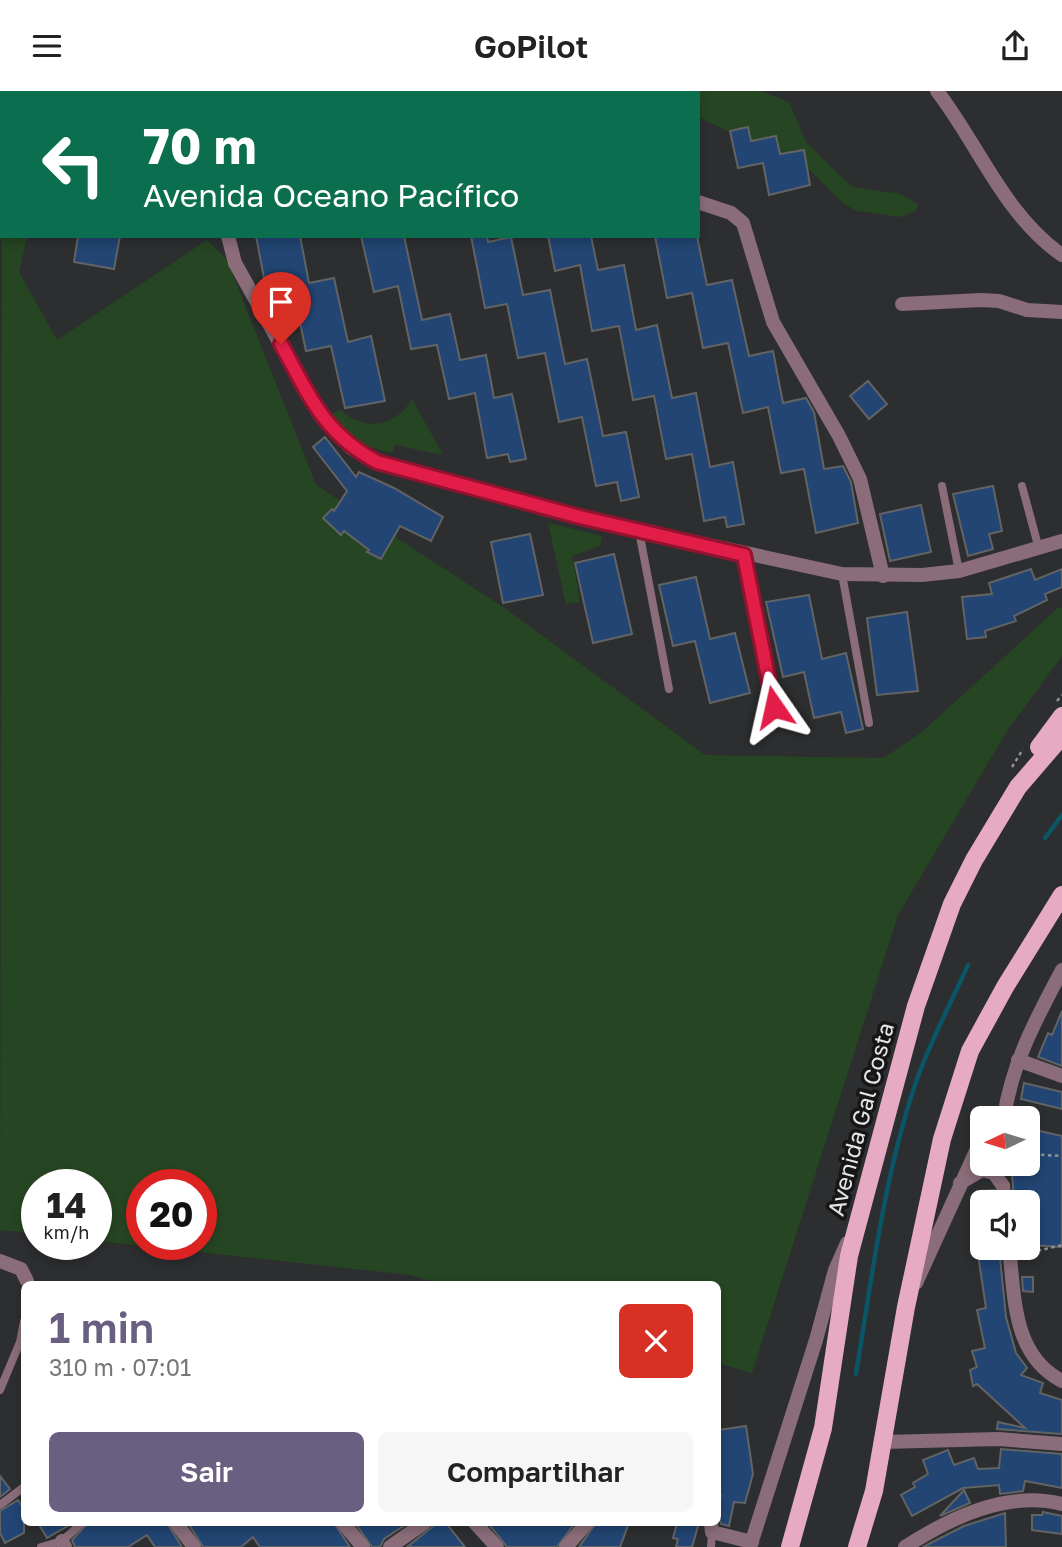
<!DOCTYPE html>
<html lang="pt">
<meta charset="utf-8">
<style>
body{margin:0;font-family:"Golos Text",sans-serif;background:#f6f6f6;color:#222;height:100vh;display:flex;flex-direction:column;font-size:26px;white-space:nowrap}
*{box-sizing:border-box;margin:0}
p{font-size:23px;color:#767676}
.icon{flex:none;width:38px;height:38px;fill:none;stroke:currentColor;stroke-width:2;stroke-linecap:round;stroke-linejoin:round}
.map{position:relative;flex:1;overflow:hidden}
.side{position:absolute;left:21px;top:1190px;width:700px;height:245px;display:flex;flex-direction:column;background:#fff;border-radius:10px;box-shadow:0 4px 10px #0003}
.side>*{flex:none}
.top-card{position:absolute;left:0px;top:0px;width:700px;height:147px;box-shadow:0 4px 10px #0003;background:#0b6e4f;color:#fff;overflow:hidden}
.needle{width:46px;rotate:266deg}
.tools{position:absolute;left:970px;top:1015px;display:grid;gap:14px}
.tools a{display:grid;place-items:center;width:70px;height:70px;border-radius:10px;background:#fff;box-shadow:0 4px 10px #0003;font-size:35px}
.speed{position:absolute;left:21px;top:1078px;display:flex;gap:14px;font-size:35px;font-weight:700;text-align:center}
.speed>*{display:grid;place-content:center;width:91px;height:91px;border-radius:50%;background:#fff;box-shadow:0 4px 10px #0003;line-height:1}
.speed small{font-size:18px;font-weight:400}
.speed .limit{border:10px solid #d22;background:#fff;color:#111}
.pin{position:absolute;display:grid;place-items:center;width:60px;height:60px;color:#fff;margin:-72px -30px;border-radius:50% 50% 50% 0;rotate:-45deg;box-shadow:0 0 7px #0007}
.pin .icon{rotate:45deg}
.me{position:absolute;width:77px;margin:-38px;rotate:349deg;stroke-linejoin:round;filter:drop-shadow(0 0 5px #0008)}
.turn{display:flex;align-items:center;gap:24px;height:147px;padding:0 28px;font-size:32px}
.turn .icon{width:91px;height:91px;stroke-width:2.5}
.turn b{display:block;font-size:49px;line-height:60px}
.round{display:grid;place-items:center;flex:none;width:74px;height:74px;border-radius:10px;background:#f6f6f6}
.headline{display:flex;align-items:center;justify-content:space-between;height:119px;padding:0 28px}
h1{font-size:42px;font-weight:600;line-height:52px;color:#695f80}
.cta{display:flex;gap:14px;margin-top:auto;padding:14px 28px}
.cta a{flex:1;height:80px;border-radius:10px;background:#695f80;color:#fff;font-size:28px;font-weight:600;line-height:80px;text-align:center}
.cta a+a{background:#f6f6f6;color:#222}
header{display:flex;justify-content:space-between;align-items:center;height:91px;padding:0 28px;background:#fff;font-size:32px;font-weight:600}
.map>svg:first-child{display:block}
</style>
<header><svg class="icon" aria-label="menu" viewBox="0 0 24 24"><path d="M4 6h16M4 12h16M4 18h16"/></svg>GoPilot<svg class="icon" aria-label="share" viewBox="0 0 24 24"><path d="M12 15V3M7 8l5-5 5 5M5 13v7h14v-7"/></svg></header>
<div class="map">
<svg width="1062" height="1456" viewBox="0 0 1062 1456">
<rect width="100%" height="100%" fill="#2d2e30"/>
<path fill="#264522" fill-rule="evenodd" d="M 663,0 L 761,0 L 789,11 L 806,51 L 852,96 L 901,103 L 918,113 L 916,120 L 901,126 L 857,120 L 843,112 L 793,63 L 751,51 L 698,26 L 698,2 Z
M 2,78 L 2,145 L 27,145 L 19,181 L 57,249 L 207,149 L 227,169 L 316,394 L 506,518 L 705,664 L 884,667 L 922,641 L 1059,516 L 1062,517 L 1062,565 L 1007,640 L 898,824 L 752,1282 L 718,1272 L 718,1194 L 442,1193 L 410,1184 L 96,1150 L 96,1094 L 37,1094 L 37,1143 L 0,1139 ZM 142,1094 L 201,1094 L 201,1153 L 142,1153 Z
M 412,308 L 443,364 L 395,354 L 392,362 C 366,357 346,345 330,323 L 341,319 C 364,341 396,336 412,308 Z
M 548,432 L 602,445 L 600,455 L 572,465 L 580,511 L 566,513 Z"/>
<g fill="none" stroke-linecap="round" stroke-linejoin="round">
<path stroke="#0a5566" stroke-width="4.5" d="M 1045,747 L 1062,724
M 856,1283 C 872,1186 884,1085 916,991 C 930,951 951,912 968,874"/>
</g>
<path fill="#224573" stroke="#616365" stroke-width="2" d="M 748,36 L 751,50 L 776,45 L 780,63 L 804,59 L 810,94 L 769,104 L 763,72 L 738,77 L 730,40 Z
M 78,145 L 120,145 L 114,178 L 74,171 Z
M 256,145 L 300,145 L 309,192 L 334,187 L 348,251 L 371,245 L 385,310 L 345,317 L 331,255 L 306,260 L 293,198 L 267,203 Z
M 361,145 L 404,145 L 422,229 L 450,223 L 460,269 L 486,264 L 494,307 L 512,303 L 526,368 L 510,371 L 508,363 L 487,367 L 475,302 L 449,308 L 437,254 L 411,258 L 398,195 L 374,201 Z
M 471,145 L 487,145 L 488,151 L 511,146 L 523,204 L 550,199 L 565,273 L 587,268 L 603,345 L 626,341 L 639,406 L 621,410 L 617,391 L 596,395 L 582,326 L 559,331 L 545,262 L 518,267 L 507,213 L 485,217 Z
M 548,145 L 591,145 L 598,179 L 624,174 L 636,239 L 657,234 L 672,307 L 696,302 L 710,376 L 733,371 L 744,433 L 727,436 L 725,426 L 704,430 L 692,363 L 666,368 L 654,305 L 633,309 L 619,235 L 592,240 L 580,174 L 555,180 Z
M 655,145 L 697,145 L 707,194 L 732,189 L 749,265 L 773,260 L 783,312 L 806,307 L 814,321 L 824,378 L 843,375 L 851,391 L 858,432 L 816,442 L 804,378 L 781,382 L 768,316 L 743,322 L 728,252 L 703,257 L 692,202 L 667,207 Z
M 868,290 L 887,313 L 869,328 L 850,305 Z
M 325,346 L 356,386 L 359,381 L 394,397 L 443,426 L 431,450 L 400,435 L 381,468 L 367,461 L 369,459 L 344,440 L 341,444 L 323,427 L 332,418 L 334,420 L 347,400 L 313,356 Z
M 993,395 L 1002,440 L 989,443 L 993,458 L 968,465 L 953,403 Z
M 921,414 L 931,461 L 890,470 L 880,423 Z
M 530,443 L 543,504 L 503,512 L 491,451 Z
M 614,463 L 632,543 L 593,552 L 575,472 Z
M 1031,478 L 1035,489 L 1062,478 L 1062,496 L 1045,503 L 1047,509 L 1014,525 L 1016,530 L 985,540 L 986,546 L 967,548 L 962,506 L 992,503 L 989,492 Z
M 696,486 L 710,548 L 735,542 L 750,602 L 710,612 L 695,550 L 673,555 L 659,494 Z
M 809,504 L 822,568 L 846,562 L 863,638 L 846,642 L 841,621 L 814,627 L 804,581 L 783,586 L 766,511 Z
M 907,521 L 918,600 L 877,604 L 867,527 Z
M 1062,920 L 1062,975 L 1038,966 L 1048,942 L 1052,944 Z
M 1024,992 L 1062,1001 L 1062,1018 L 1021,1008 Z
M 1027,1037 L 1062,1045 L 1062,1156 L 1029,1154 L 1031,1111 L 1014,1111 L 1012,1082 L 1020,1082 L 1020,1073 L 1027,1073 Z
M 994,1099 L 995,1111 L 980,1111 L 980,1100 Z
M 977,1157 L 999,1157 L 1006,1226 L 1016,1262 L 1027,1277 L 1021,1284 L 1043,1292 L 1040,1302 L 1062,1309 L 1062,1343 L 997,1338 L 998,1331 L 1025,1337 L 977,1293 L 973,1295 L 970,1279 L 977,1276 L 972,1260 L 985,1257 L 977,1219 L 986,1217 Z
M 1022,1186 L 1033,1186 L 1033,1201 L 1023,1200 Z
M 746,1335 L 753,1383 L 745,1412 L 734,1411 L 729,1435 L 721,1433 L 718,1425 L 721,1404 L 718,1404 L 718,1339 Z
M 1001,1358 L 1062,1363 L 1062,1397 L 1025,1390 L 1023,1400 L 1000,1403 L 999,1394 L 963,1397 L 912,1425 L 901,1404 L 915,1396 L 913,1392 L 928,1383 L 923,1369 L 948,1359 L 954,1374 L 974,1367 L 978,1378 L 999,1377 Z
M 0,1385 L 10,1398 L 0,1406 Z
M 964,1399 L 970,1412 L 940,1425 Z
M 18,1409 L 24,1418 L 24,1442 L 5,1452 L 0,1442 L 0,1420 Z
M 1043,1421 L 1062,1425 L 1062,1443 L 1032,1439 L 1032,1424 L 1042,1424 Z
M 1005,1422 L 1006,1456 L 923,1456 L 964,1435 Z
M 38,1432 L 73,1432 L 47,1447 Z
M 88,1432 L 167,1432 L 182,1456 L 155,1456 L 147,1444 L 128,1456 L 75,1456 L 72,1449 Z
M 188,1432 L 334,1432 L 350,1456 L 260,1456 L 253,1446 L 241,1456 L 203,1456 Z
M 355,1432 L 408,1432 L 384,1448 L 380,1456 L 372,1456 Z
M 437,1432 L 446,1432 L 465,1456 L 407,1456 Z
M 488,1432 L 575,1432 L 557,1456 L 507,1456 Z
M 596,1432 L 629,1432 L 620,1456 L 579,1456 Z
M 677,1432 L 699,1432 L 692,1456 L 676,1456 L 678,1448 L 673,1447 Z"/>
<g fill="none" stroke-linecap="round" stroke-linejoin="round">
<path stroke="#919294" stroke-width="2.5" stroke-dasharray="3.5 3.5" stroke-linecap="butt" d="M 1057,610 L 1062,604
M 1012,676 L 1023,658
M 1027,1063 L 1062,1065
M 1024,1163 L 1062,1154"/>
<path stroke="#8a6d79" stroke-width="8" d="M 14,0 L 15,2
M 444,0 L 444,2
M 30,2 L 31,0
M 119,2 L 120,0
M 0,13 L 2,16
M 0,32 L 2,31
M 942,395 L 959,480
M 1022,395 L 1039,458
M 639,440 L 669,598
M 744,464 L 774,616
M 842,483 L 869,632
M 0,1299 L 20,1251 L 24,1230
M 0,1414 L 24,1396
M 41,1456 L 62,1450 L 82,1432
M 711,1456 L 712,1441"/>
<path stroke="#8a6d79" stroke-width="14" d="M 937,0 C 978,53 1005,125 1062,164
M 698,111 L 731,122 L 743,132 L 773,231 L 839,345 L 860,388 L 883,485
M 902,213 L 981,209 L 999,210 L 1027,219 L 1062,221
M 1018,969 L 1062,985
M 1003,1095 L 1005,1111
M 1009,1157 C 1015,1206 1012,1264 1062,1290
M 0,1170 L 21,1178 L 27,1190
M 883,1351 L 998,1348 L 1062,1353
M 176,1432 L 194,1456
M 343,1432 L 363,1456
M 475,1432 L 497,1456
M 711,1432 L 712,1441 L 752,1451
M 62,1450 L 65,1456
M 390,1456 L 424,1432
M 566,1456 L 587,1432
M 905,1456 C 950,1427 1007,1399 1062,1413"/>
<path stroke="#8a6d79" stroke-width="14" d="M 248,0 L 248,2
M 228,145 L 235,172 L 321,326 L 351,357 L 377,371 L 580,426 L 842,483 L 922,484 L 959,480 L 1062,450
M 1004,1027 C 1011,974 1037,926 1062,879
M 960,1092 L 982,1079 L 994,1082 L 1003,1095
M 916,1192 L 982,1047
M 750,1456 L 816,1249 L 835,1179 L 847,1152"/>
<path stroke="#e6abc3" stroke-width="18" d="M 1039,656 L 1062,625
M 790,1456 L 823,1337 L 849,1165 L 916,915 L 952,813 L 974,769 L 1018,696 L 1062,645
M 857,1456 L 874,1400 L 906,1216 L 942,1048 L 970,960 L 1005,896 L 1062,804"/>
</g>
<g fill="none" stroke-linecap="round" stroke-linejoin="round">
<g stroke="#92132f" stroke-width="18">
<path id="route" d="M 281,253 C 309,304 323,342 377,371 L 580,426 L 744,464 L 774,616"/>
</g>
<use href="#route" stroke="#e11d48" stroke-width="12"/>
</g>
<g text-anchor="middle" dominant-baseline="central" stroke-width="7" stroke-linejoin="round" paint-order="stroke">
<g font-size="23" fill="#e4e5e7" stroke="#161617">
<text transform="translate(860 1028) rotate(-75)">Avenida Gal Costa</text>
</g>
</g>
</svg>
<div class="tools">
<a><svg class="needle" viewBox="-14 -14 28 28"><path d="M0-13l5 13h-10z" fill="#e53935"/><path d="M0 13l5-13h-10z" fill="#767676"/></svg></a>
<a><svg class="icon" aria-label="sound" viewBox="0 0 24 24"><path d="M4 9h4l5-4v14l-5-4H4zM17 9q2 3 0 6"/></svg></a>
</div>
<div class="speed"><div>14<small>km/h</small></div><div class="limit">20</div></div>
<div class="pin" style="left:281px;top:253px;background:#d93025"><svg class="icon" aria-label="arrive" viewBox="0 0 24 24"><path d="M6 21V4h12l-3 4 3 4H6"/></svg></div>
<svg class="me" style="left:774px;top:616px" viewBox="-20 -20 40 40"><path d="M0-17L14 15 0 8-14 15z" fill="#e11d48" stroke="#fff" stroke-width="4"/></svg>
<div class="top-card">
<div class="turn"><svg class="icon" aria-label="left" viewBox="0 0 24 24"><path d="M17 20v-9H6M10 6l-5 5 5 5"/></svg><div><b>70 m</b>Avenida Oceano Pacífico</div></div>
</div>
<section class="side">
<div class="headline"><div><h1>1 min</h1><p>310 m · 07:01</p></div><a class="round" style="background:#d93025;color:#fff"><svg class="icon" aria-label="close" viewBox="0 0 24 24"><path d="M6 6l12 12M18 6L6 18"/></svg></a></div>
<div class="cta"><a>Sair</a><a>Compartilhar</a></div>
</section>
</div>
